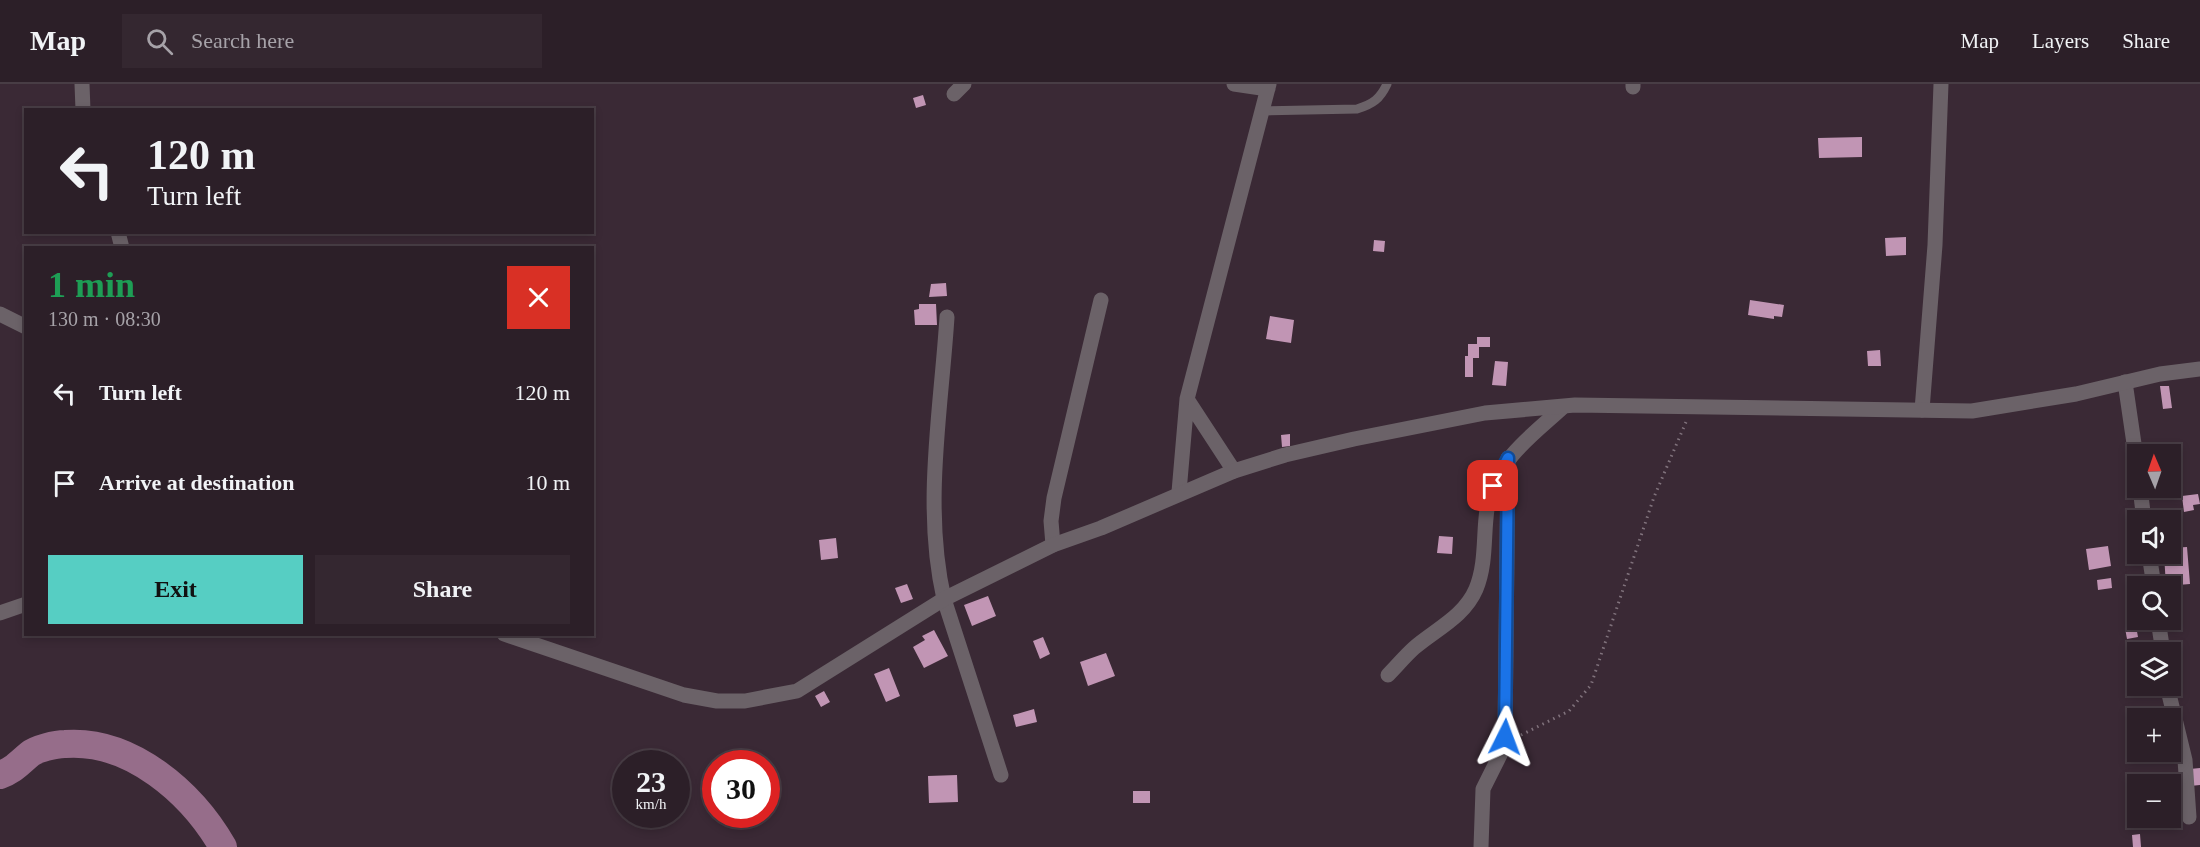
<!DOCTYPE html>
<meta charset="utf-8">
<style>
body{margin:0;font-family:"Times New Roman",serif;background:#342730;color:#f1f3f6;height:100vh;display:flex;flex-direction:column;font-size:22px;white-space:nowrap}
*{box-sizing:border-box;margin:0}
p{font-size:20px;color:#a6a2a8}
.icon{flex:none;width:33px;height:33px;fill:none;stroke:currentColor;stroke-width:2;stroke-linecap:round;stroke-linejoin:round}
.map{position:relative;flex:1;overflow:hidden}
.sheet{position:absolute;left:24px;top:162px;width:570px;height:390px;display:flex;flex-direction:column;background:#2c1f28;border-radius:0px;box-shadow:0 3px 9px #0003,0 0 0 2px #483d45}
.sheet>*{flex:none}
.banner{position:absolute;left:24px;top:24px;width:570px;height:126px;border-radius:0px;box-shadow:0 3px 9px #0003,0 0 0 2px #483d45;background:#2c1f28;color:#f1f3f6;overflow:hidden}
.needle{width:39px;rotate:358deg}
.tools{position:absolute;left:2127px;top:360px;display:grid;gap:12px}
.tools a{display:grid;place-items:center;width:54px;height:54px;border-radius:0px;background:#2c1f28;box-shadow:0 3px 9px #0003,0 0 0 2px #483d45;font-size:30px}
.speed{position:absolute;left:612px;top:666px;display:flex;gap:12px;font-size:30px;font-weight:700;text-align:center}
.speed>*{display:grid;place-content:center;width:78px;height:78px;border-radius:50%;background:#2c1f28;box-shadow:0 3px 9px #0003,0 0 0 2px #483d45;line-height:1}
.speed small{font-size:15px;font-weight:400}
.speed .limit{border:9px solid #d22;background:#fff;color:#111}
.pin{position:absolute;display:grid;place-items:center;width:51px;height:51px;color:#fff;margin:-26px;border-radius:12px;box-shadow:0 3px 9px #0006}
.me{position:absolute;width:66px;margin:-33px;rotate:3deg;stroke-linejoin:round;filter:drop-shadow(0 0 4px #0008)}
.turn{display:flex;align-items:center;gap:21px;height:126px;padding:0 24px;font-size:27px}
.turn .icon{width:78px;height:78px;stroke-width:2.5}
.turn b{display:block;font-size:42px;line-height:51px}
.round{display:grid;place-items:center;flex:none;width:63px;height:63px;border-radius:0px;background:#342730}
.headline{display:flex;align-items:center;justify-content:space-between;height:102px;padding:0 24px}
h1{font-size:36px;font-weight:700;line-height:45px;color:#1e9e55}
.action{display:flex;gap:12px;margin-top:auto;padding:12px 24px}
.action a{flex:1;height:69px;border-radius:0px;background:#56cec3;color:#111;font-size:24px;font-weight:700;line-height:69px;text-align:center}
.action a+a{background:#342730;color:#f1f3f6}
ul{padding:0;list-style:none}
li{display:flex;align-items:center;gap:18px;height:90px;padding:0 24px}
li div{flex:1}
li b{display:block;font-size:22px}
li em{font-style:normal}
header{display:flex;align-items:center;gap:36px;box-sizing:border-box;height:84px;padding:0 30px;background:#2c1f28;border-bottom:2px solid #483d45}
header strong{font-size:28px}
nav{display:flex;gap:33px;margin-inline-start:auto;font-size:21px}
.search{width:420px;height:54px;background:#342730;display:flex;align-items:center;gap:15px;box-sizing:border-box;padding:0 21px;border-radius:0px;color:#a6a2a8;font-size:22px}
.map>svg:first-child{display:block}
</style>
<header>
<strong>Map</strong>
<div class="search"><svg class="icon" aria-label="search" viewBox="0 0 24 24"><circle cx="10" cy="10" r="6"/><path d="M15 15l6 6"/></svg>Search here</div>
<nav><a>Map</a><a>Layers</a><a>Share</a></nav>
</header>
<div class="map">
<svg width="2200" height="763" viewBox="0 0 2200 763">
<rect width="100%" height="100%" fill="#3a2935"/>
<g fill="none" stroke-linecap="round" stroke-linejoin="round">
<path stroke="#966d8a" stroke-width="28" d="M 0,691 C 14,686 19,679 30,670 C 36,665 55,660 65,660 C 131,655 192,709 223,763"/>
</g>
<path fill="#c195b4" d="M 923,11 L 926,21 L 916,24 L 913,14 Z
M 1862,53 L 1862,73 L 1819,74 L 1818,54 Z
M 1906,153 L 1906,171 L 1886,172 L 1885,154 Z
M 1374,156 L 1385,157 L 1384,168 L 1373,167 Z
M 946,199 L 947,212 L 929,213 L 931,200 Z
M 1750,216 L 1784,221 L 1782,233 L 1774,232 L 1774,235 L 1748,231 Z
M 919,220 L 936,220 L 937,241 L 915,241 L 914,226 L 919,225 Z
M 1270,232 L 1294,236 L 1291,259 L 1266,255 Z
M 1477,253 L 1490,253 L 1490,263 L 1479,263 L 1479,274 L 1473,274 L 1473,293 L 1465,293 L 1465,272 L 1468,272 L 1468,260 L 1477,260 Z
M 1880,266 L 1881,282 L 1868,282 L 1867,267 Z
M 1495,277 L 1508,278 L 1506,302 L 1492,301 Z
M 2160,302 L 2169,302 L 2172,324 L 2163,325 Z
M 1290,350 L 1290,362 L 1282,363 L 1281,351 Z
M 2198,410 L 2200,420 L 2193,421 L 2194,426 L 2184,428 L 2182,412 Z
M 1439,452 L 1453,453 L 1452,470 L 1437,469 Z
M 836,454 L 838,474 L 821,476 L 819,456 Z
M 2108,462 L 2111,482 L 2089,486 L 2086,465 Z
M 2187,463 L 2190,500 L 2166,502 L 2164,470 L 2170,470 L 2170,464 Z
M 2111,494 L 2112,504 L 2098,506 L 2097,496 Z
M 907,500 L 913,515 L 901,519 L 895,504 Z
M 988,512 L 996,532 L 972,542 L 964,521 Z
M 2136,542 L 2138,553 L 2127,555 L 2125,544 Z
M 934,546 L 948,572 L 924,584 L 913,563 L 925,556 L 922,552 Z
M 1043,553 L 1050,570 L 1040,575 L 1033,557 Z
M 1106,569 L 1115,592 L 1088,602 L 1080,578 Z
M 889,584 L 900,612 L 886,618 L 874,590 Z
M 824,607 L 830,618 L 821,623 L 815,612 Z
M 1034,625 L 1037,638 L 1016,643 L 1013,631 Z
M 2200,684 L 2200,701 L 2190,702 L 2190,685 Z
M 957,691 L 958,718 L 929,719 L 928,692 Z
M 1133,707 L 1150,707 L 1150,719 L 1133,719 Z
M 2140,750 L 2141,763 L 2133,763 L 2132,751 Z"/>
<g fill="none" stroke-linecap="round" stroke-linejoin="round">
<path stroke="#81737d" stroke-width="3" stroke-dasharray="1.5 4.5" stroke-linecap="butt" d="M 1521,651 L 1569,627 L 1591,601 L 1654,413 L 1686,338"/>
<path stroke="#6b6268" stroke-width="9" d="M 1262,27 L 1357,25 C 1373,20 1380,15 1387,0"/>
<path stroke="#6b6268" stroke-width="15" d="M 82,0 L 83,26
M 1234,0 L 1268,5
M 1633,3 L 1633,0
M 954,10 L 964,0
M 118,148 L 122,164
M 0,230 L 26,243
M 947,233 C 941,327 923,423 944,515 L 1001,691
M 2125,298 L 2138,387
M 1187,315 L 1234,387
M 1922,326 L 1935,161 L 1941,0
M 2140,404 L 2144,436
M 1179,408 L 1187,315 L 1269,0
M 1053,461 L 1051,437 L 1054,414 L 1101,216
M 2149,470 L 2154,502
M 2158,536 L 2163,568
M 1388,591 C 1397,582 1405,572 1414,564 C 1436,545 1464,533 1476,505 C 1488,476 1482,443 1489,414 C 1499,374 1535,349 1563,323
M 2167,602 L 2185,676 L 2189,733
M 1481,763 L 1483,705 L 1500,671 L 1505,653 L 1508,374"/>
<path stroke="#6b6268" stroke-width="15" d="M 0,529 L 26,520
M 504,550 L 684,611 L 717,617 L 745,617 L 797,607 L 944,515 L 1053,461 L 1101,444 L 1234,387 L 1285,371 L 1354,355 L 1485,329 L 1575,321 L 1972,327 L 2076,310 L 2160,290 L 2200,285"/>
</g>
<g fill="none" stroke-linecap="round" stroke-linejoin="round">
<g stroke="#114b97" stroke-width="15">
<path id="route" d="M 1493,402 L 1508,374 L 1505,653"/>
</g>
<use href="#route" stroke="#1a73e8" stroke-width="10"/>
</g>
</svg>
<div class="tools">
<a><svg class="needle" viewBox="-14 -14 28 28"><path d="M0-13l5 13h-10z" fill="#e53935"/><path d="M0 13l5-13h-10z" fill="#a6a2a8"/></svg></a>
<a><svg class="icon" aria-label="sound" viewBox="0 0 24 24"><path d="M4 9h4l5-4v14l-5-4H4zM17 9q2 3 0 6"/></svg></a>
<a><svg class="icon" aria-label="search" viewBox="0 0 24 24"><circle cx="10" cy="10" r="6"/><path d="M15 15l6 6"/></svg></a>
<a><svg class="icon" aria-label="layers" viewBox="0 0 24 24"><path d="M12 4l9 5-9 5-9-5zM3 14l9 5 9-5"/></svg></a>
<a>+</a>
<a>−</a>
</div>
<div class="speed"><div>23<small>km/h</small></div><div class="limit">30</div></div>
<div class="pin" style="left:1493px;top:402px;background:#d93025"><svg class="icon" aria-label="arrive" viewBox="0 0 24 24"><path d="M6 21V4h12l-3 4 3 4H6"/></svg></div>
<svg class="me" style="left:1505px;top:653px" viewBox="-20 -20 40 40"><path d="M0-17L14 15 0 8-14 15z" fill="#1a73e8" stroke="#fff" stroke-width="4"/></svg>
<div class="banner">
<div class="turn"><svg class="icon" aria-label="left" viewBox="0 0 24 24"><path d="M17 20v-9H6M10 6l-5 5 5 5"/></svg><div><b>120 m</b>Turn left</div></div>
</div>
<section class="sheet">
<div class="headline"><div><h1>1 min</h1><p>130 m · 08:30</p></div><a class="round" style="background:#d93025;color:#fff"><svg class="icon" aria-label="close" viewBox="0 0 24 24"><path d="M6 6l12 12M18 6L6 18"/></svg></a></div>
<ul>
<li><svg class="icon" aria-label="left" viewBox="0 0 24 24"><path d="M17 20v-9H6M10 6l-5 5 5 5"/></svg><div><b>Turn left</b></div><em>120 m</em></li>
<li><svg class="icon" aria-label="arrive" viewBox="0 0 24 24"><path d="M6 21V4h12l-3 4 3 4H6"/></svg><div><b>Arrive at destination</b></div><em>10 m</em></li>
</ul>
<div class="action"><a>Exit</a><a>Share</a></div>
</section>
</div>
